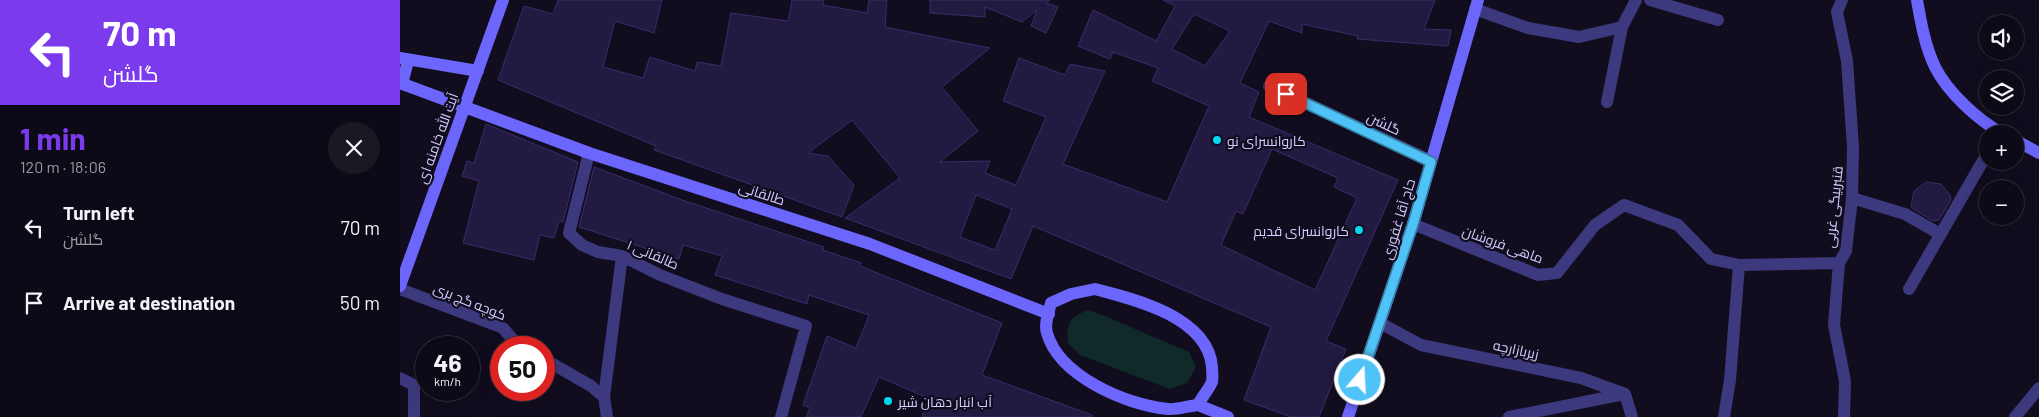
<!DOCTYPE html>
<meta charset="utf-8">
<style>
body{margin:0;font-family:Barlow,Cairo,sans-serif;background:#1b1824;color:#f1f3f6;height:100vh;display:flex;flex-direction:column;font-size:19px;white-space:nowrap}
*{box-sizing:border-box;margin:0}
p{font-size:16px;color:#9a9aa1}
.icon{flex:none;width:28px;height:28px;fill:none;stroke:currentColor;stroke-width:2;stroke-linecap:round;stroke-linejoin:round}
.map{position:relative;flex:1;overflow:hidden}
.sheet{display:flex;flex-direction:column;background:#0d0a17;width:400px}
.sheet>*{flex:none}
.hud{background:#7c3aed;color:#fff;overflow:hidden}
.tools{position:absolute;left:1579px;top:15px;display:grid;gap:10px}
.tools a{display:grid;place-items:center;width:45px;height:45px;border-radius:50%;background:#0d0a17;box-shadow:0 5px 20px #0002,0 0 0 1px #2d2b36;font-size:25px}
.speed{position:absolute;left:15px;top:336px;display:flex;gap:10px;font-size:25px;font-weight:700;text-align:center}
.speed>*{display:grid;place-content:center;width:65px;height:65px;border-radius:50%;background:#0d0a17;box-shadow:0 5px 20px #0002,0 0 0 1px #2d2b36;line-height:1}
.speed small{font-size:12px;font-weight:400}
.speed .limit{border:8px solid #d22;background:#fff;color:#111}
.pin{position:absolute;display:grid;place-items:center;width:42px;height:42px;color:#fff;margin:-21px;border-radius:10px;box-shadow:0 2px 8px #0006}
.me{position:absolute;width:55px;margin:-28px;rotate:19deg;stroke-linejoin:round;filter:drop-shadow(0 0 4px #0008)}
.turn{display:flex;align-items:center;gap:18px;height:105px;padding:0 20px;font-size:22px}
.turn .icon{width:65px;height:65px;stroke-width:2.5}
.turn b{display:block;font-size:35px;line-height:42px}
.round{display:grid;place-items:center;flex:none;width:52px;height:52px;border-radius:26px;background:#1b1824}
.head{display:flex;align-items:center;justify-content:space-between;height:85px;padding:0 20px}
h1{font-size:30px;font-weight:700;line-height:38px;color:#7c3aed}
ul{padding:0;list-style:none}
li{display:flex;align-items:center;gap:15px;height:75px;padding:0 20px}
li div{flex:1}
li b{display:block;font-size:19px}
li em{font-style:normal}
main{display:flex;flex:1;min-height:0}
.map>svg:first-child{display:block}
</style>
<main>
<section class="sheet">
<div class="hud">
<div class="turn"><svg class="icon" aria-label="left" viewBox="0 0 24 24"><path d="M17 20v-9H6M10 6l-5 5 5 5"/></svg><div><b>70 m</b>گلشن</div></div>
</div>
<div class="head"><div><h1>1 min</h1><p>120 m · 18:06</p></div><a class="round"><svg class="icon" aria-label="close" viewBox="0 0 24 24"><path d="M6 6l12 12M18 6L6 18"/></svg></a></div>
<ul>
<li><svg class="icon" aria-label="left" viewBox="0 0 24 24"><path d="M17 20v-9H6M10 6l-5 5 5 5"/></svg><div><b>Turn left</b><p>گلشن</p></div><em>70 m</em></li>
<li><svg class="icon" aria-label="arrive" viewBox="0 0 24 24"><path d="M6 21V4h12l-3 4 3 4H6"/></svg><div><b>Arrive at destination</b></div><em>50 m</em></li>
</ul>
</section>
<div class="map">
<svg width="1639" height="417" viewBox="0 0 1639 417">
<rect width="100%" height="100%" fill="#110d1f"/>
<path fill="#102929" d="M 687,310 L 700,314 L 789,352 L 796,367 L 787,383 L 770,389 L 680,355 L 668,343 C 666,324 669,318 687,310 Z"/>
<path fill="#221a40" stroke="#3a2c6b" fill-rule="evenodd" d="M 158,0 L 262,0 L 254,33 L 215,21 L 203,67 L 243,78 L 250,57 L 295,71 L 297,62 L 321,66 L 331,13 L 388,21 L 392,0 L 424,0 L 423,5 L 467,13 L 469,0 L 487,0 L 485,27 L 590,48 L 542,87 L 578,131 L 540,162 L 590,161 L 585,173 L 616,185 L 646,117 L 603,101 L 619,58 L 665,75 L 670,64 L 705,71 L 663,164 L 767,202 L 809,106 L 752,81 L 758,68 L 713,52 L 710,59 L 678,46 L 693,10 L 756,41 L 775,6 L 763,0 L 1035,0 L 1024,29 L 1051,30 L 1048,46 L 957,39 L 958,36 L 902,24 L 902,33 L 869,21 L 840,83 L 859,92 L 849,117 L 998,180 L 926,341 L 946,349 L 919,417 L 891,417 L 844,400 L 871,327 L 633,226 L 611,279 L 445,218 L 500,178 L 452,120 L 408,153 L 428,156 L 454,185 L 442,217 L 254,150 L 256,146 L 98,80 L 124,6 L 153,14 ZM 794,14 L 830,31 L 805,66 L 772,49 ZM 872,149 L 938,178 L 934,187 L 957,198 L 915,290 L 821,245 L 836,211 L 843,214 ZM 576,195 L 612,209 L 595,250 L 560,237 Z
M 530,0 L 650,0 L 646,3 L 658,7 L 646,33 L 631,26 L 637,10 L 622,22 L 585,7 L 585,17 L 530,13 Z
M 86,124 L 178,162 L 163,222 L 159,221 L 154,238 L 140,235 L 134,260 L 63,243 L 79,181 L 62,176 L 67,161 L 74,163 Z
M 194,167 L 285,201 L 424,247 L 423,250 L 461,263 L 460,266 L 602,323 L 582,375 L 692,415 L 692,417 L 522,417 L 528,398 L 479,377 L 461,417 L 406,417 L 410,408 L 403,405 L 427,336 L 456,348 L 469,315 L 409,295 L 407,304 L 315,275 L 322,256 L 283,245 L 279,259 L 179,227 Z
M 1526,182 L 1541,184 L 1550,195 L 1551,200 L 1539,220 L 1533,221 L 1513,209 L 1511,206 L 1514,191 Z"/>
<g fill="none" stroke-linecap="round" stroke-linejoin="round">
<path stroke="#3d397e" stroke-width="12" d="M 1250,0 L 1318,20
M 1442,0 L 1437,12 L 1447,61 L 1453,147 L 1452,198 L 1446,251 L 1439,263 L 1434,325 L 1445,381 L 1444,417
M 1075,9 L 1128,28 L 1179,37 L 1222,27 L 1236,0
M 869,86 L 1031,161
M 1207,102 L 1222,27
M 189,153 L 169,233 L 182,245 L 198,252 L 222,256 L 260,275 L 322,299 L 406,326 L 381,417
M 1452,198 L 1505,214 L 1540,234
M 1013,224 L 1138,275 L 1157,273 L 1195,225 L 1224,205 L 1278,225 L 1311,259 L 1339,265 L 1439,263
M 0,289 L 103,328 L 114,341 L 125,348
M 1509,289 L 1588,152
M 980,323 L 1021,345 L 1181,378 L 1225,394 L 1232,417
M 144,359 L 191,386 L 204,397
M 0,378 L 14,385 L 14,417
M 207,417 L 204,397 L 222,256
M 1109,417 L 1224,394
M 1324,417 L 1330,380 L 1339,265
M 1615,417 L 1639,388"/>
<path stroke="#6c66fc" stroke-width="12" d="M 1517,0 C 1521,23 1525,46 1535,67 C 1548,93 1578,120 1603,134
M 0,58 L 78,71
M 0,83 L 189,153 L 470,244 L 649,314
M 2,84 L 8,61
M 1615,140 L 1639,153
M 0,286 L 103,0
M 695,289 C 734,299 808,317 812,367 C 812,371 813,377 812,382 C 809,389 802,397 798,405 C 788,406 777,410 768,409 C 726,405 659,376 647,333 C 644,324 649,311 651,303 L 671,294 Z
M 798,405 L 828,417
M 948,417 L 1013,224 L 1078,0"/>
</g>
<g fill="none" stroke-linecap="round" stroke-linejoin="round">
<g stroke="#337fa1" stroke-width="12">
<path id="route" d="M 886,94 L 1031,162 L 1013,224 L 960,380"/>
</g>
<use href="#route" stroke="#4fc3f7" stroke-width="9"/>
</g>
<g fill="#05d6f1" stroke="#110d1f" stroke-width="2">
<circle cx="817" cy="140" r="5"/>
<circle cx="959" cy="230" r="5"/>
<circle cx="488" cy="401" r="5"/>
</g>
<g text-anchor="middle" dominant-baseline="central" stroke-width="4.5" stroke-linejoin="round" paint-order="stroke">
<g font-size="14" fill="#d3cdfe" stroke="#110d1f">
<text transform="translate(984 123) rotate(25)">گلشن</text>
<text transform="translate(37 138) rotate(-70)">آیت الله خامنه ای</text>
<text transform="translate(362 193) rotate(18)">طالقانی</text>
<text transform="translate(1433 207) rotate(-84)">قنبربیگی غربی</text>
<text transform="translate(998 219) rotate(-73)">حاج آقا غفوری</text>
<text transform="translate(1103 244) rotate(20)">ماهی فروشان</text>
<text transform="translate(253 254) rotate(23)">طالقانی ۱</text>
<text transform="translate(70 301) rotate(22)">کوچه گچ بری</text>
<text transform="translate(1116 349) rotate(12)">زیربازارچه</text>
</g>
<g font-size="14" fill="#d3cdfe" stroke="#110d1f" text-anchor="start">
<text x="827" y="140">کاروانسرای نو</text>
<text x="949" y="230" text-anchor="end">کاروانسرای قدیم</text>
<text x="498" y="401">آب انبار دهان شیر</text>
</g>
</g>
</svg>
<div class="tools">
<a><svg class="icon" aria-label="sound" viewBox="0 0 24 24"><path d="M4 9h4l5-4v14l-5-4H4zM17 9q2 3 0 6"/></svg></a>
<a><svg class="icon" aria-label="layers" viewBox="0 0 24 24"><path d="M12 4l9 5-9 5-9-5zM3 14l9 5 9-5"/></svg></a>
<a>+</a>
<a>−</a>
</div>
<div class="speed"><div>46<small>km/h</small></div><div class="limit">50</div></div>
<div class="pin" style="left:886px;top:94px;background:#d93025"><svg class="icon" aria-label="arrive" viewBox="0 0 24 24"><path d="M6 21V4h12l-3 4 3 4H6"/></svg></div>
<svg class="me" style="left:960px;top:380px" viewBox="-20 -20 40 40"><circle r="17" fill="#4fc3f7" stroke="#fff" stroke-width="3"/><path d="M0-11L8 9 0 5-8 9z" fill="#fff"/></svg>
</div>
</main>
